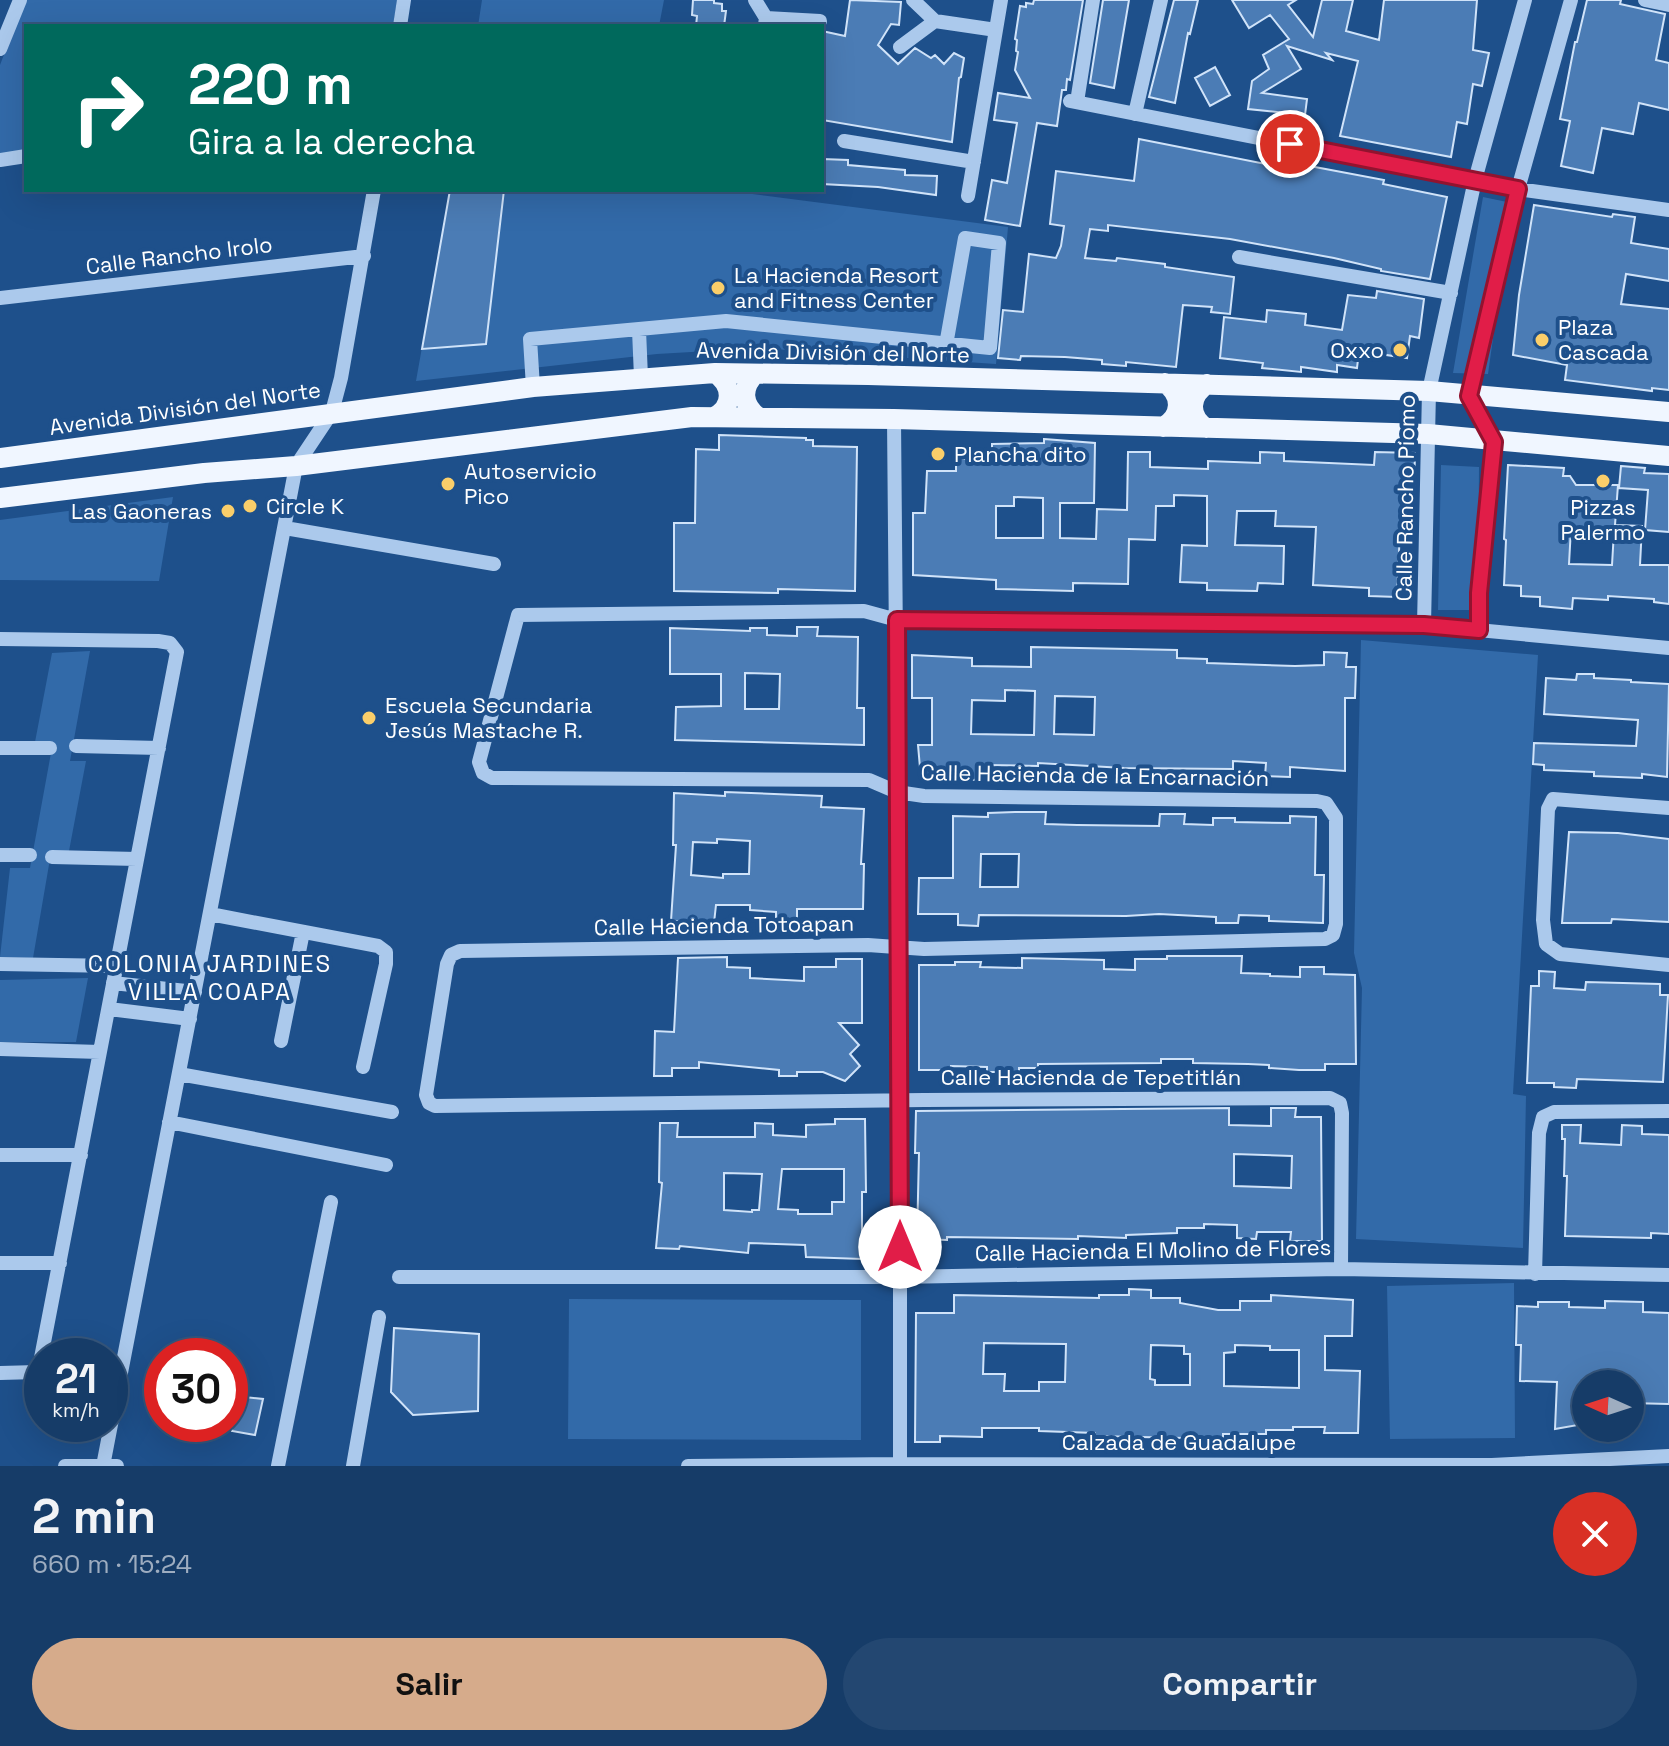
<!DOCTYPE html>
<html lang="es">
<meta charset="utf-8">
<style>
body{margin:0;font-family:"Space Grotesk",sans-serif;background:#234771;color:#f1f3f6;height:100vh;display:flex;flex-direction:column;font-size:30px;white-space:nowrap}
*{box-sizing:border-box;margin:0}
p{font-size:26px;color:#9eadc0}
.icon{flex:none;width:44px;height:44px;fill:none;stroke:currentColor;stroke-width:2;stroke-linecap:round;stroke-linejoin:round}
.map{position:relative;height:1466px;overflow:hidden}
.details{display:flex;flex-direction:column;background:#163c68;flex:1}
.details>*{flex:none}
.guide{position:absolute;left:24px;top:24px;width:800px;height:168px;border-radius:0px;box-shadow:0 8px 32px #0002,0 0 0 2px #35567c;background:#00695c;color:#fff;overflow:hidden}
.needle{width:52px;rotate:273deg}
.controls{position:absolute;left:1572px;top:1370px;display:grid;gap:16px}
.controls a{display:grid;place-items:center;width:72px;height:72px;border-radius:50%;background:#163c68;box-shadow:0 8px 32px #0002,0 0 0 2px #35567c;font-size:40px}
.speed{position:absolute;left:24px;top:1338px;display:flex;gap:16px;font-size:40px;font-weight:700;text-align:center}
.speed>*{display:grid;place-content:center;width:104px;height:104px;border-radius:50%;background:#163c68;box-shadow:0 8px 32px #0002,0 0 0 2px #35567c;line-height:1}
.speed small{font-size:20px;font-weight:400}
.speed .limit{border:12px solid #d22;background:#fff;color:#111}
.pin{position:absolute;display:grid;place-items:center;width:68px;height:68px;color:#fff;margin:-34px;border:4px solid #fff;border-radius:50%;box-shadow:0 2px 8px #0007}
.me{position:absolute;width:88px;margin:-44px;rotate:0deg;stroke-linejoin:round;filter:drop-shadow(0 0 6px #0008)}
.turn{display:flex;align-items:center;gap:28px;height:168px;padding:0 32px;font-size:36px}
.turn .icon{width:104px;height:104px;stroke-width:2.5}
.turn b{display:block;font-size:56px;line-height:68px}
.round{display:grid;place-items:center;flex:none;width:84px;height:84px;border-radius:42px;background:#234771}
.headline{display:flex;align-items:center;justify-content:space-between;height:136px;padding:0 32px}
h1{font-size:48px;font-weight:700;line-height:60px}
.primary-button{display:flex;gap:16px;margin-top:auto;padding:16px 32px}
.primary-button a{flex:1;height:92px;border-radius:48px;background:#d6ab8b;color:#111;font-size:32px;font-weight:700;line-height:92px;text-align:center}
.primary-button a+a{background:#234771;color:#f1f3f6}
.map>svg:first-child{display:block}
</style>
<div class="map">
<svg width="1669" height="1466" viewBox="0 0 1669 1466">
<rect width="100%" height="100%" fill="#1e508b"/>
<path fill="#326aa9" d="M 25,0 L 397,0 L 393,26 L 26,26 L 26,150 L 0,154 L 0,65 Z
M 482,0 L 664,0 L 659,26 L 478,26 Z
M 450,190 L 722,190 L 1008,227 L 996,364 L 760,348 L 657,354 L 416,381 Z
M 1483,197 L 1512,203 L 1488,374 L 1453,373 Z
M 1441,465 L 1479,467 L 1478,610 L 1438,610 Z
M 173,497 L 159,581 L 0,580 L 0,520 Z
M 1361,640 L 1538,655 L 1513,1094 L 1526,1096 L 1523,1248 L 1356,1239 L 1362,988 L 1354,953 Z
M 90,651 L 70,761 L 86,761 L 69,851 L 51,853 L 33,958 L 0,957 L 10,868 L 30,868 L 53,742 L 35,742 L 52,653 Z
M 88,978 L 76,1042 L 0,1042 L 0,980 Z
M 1514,1283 L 1515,1438 L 1390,1439 L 1387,1286 Z
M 569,1299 L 861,1300 L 861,1440 L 568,1439 Z"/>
<path fill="#4b7cb5" stroke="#d0e3f9" stroke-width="2" fill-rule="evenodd" d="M 693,0 L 714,0 L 714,3 L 722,4 L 722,11 L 726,11 L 724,26 L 696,26 L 697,16 L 692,15 Z
M 850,0 L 901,2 L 899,25 L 891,24 L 878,45 L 898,64 L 915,48 L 931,58 L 935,55 L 944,64 L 954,53 L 964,58 L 961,77 L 959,78 L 952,142 L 822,120 L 822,31 L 845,36 Z
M 1034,0 L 1083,0 L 1070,80 L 1067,79 L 1066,90 L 1062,90 L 1057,126 L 1037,123 L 1020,226 L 985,220 L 992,180 L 1007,183 L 1017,123 L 994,120 L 998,93 L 1030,98 L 1015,70 L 1018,52 L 1016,51 L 1017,40 L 1015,39 L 1020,6 L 1026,7 L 1026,3 L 1033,4 Z
M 1103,0 L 1129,0 L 1114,88 L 1090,83 Z
M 1174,0 L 1198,0 L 1190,34 L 1188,33 L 1175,103 L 1149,97 Z
M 1232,0 L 1296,0 L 1288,5 L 1313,37 L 1322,0 L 1353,0 L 1346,31 L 1379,40 L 1384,0 L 1477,0 L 1473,50 L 1489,53 L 1482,86 L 1473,84 L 1467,124 L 1457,122 L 1451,157 L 1340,136 L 1358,61 L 1326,53 L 1332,60 L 1287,46 L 1301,69 L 1262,93 L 1307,99 L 1305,115 L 1248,109 L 1252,81 L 1269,69 L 1263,55 L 1289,39 L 1270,15 L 1249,28 Z
M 1587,0 L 1621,0 L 1620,4 L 1665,14 L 1656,60 L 1669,63 L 1669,110 L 1639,103 L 1633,134 L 1602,128 L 1593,173 L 1561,166 L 1570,121 L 1560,119 L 1575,42 L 1577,42 Z
M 1215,67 L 1230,95 L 1210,106 L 1195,78 Z
M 1139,139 L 1276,166 L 1299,167 L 1299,164 L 1384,180 L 1383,184 L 1447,197 L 1430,279 L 1381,271 L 1381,269 L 1334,258 L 1230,239 L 1108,225 L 1108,231 L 1090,229 L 1085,258 L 1116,261 L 1117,258 L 1165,264 L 1165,267 L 1234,277 L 1230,314 L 1211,312 L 1212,307 L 1183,305 L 1176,367 L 1126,362 L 1126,366 L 1102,364 L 1102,360 L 1065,357 L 1021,356 L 1020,360 L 998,358 L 1003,310 L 1023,312 L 1029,254 L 1056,258 L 1061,246 L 1064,226 L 1050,224 L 1056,171 L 1134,181 Z
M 822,159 L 848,160 L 848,165 L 905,170 L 905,175 L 937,176 L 936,195 L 878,187 L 822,184 Z
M 450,190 L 504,190 L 486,344 L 422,349 Z
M 1534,205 L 1612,217 L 1613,214 L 1635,217 L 1631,243 L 1669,249 L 1669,281 L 1626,274 L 1621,304 L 1669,309 L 1669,390 L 1652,388 L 1652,391 L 1565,380 L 1567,365 L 1513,355 L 1519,295 Z
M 1377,291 L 1424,299 L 1419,338 L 1410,336 L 1407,358 L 1359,351 L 1357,368 L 1337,365 L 1337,372 L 1301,367 L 1301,372 L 1262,368 L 1263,363 L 1220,358 L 1224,317 L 1266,322 L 1267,310 L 1306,314 L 1305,325 L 1342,330 L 1348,295 L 1376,298 Z
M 719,435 L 806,438 L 806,440 L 813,440 L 813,446 L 857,447 L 855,591 L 778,589 L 778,593 L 674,591 L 674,523 L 695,523 L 696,449 L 719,450 Z
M 1044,439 L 1095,443 L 1094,503 L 1060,503 L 1060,538 L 1096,539 L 1097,509 L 1127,510 L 1128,452 L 1150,452 L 1150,467 L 1208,469 L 1208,461 L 1260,463 L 1260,452 L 1284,453 L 1284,461 L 1374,465 L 1375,452 L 1415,453 L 1413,529 L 1400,529 L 1397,597 L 1369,596 L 1369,588 L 1313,585 L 1316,527 L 1275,526 L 1276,511 L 1237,511 L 1235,545 L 1284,546 L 1283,584 L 1258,583 L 1257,591 L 1207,590 L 1207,583 L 1180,582 L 1182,545 L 1207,546 L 1207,496 L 1174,495 L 1174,506 L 1156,506 L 1155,540 L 1129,539 L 1128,584 L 1073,583 L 1073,591 L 996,589 L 996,580 L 913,575 L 913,513 L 925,513 L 927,471 L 956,471 L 956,459 L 992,458 L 992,444 L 1044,443 ZM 1014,497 L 1043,498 L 1043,538 L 996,538 L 996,506 L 1014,506 Z
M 1508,465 L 1564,468 L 1563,476 L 1570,476 L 1576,485 L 1618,485 L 1615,525 L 1642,526 L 1640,565 L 1669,565 L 1669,604 L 1654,602 L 1654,599 L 1608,596 L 1608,600 L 1573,598 L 1572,609 L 1540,606 L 1540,597 L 1521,596 L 1521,586 L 1504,585 L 1506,540 L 1504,539 ZM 1571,528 L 1614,531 L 1612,565 L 1569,564 Z
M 1621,466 L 1645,468 L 1644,473 L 1669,474 L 1669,532 L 1645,530 L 1648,490 L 1619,488 Z
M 797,627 L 818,627 L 817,636 L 858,637 L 857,708 L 864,708 L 864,745 L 675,740 L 676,707 L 721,706 L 721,674 L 670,674 L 670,628 L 750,631 L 750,628 L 767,628 L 767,635 L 797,636 ZM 745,673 L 780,674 L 779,709 L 745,709 Z
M 1031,647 L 1177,650 L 1177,658 L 1207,659 L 1207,663 L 1295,666 L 1324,665 L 1324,652 L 1347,653 L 1346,667 L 1356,667 L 1355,698 L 1345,698 L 1345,771 L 1290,767 L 1290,777 L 1265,776 L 1266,763 L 1233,761 L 1233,769 L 1124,768 L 1038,763 L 1038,766 L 988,765 L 987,780 L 921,779 L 918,745 L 932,745 L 932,698 L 912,698 L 912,655 L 972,658 L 972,666 L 1031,667 ZM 1005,690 L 1035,691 L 1034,735 L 971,734 L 972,700 L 1005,701 ZM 1055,696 L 1095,697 L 1094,735 L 1054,734 Z
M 1577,674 L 1594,674 L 1594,678 L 1631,680 L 1631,682 L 1669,684 L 1667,777 L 1642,774 L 1642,778 L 1594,776 L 1594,772 L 1544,770 L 1544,765 L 1533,764 L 1534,743 L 1636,746 L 1638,720 L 1544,714 L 1546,678 L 1576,680 Z
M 725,792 L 822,796 L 821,807 L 864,809 L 861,864 L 864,864 L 863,909 L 797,909 L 797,924 L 776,924 L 776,912 L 750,910 L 750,905 L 716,905 L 714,923 L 671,921 L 676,845 L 673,845 L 674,793 L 725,796 ZM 717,839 L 750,841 L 749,874 L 723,874 L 723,878 L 691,875 L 693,842 L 717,843 Z
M 1015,812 L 1046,812 L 1045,824 L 1077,825 L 1159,826 L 1160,814 L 1185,814 L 1184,824 L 1213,825 L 1213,818 L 1235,818 L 1235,822 L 1290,823 L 1290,816 L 1316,817 L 1315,875 L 1324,875 L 1323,923 L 1269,921 L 1269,916 L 1239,915 L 1238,923 L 1216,923 L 1216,917 L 1159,914 L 1126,916 L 979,915 L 978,926 L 958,925 L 958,914 L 918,914 L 919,878 L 953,878 L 953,816 L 988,817 L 988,813 ZM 981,854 L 1019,854 L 1018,887 L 980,887 Z
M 1569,832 L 1618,833 L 1669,839 L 1669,922 L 1612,919 L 1611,923 L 1562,923 Z
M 1167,956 L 1242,956 L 1241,973 L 1270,974 L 1270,976 L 1300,977 L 1300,967 L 1324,967 L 1324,974 L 1355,975 L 1356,1064 L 1325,1064 L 1325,1070 L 1299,1070 L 1269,1068 L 1269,1065 L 1248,1064 L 1193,1063 L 1193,1059 L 1161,1059 L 1161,1063 L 1038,1064 L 1038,1068 L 1019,1068 L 1019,1072 L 987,1072 L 987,1067 L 951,1066 L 951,1070 L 919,1070 L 919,965 L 955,965 L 955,962 L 981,962 L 980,967 L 1022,968 L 1022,958 L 1104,960 L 1104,969 L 1135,970 L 1135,959 L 1167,959 Z
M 727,957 L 727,967 L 750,968 L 750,978 L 804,981 L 804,967 L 836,967 L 836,959 L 862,959 L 862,1023 L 839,1023 L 859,1045 L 850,1054 L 860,1066 L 845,1081 L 823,1072 L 797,1072 L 797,1076 L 779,1076 L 779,1070 L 699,1062 L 699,1068 L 672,1068 L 672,1076 L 654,1076 L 655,1031 L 674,1032 L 678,958 Z
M 1539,971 L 1555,972 L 1554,988 L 1585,990 L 1586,982 L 1660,984 L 1660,995 L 1668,995 L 1663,1082 L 1577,1079 L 1576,1088 L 1554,1087 L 1554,1083 L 1527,1083 L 1531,986 L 1539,986 Z
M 1229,1108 L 1229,1125 L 1271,1126 L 1271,1108 L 1296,1108 L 1295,1117 L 1321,1117 L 1322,1241 L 1290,1241 L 1291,1232 L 1257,1232 L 1256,1239 L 1237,1238 L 1237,1225 L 1204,1224 L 1204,1228 L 1177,1228 L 1177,1233 L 1126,1235 L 1126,1238 L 1078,1236 L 1078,1239 L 947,1237 L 947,1240 L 917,1239 L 919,1153 L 915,1153 L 916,1111 ZM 1234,1154 L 1292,1156 L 1291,1188 L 1234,1186 Z
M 835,1119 L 865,1119 L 866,1192 L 862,1192 L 862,1259 L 806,1257 L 805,1245 L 749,1243 L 748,1253 L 680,1246 L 679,1249 L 656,1248 L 662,1183 L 659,1182 L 660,1123 L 678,1123 L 677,1137 L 755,1137 L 755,1123 L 773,1124 L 773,1135 L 806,1137 L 806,1125 L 835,1124 ZM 782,1169 L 844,1169 L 844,1202 L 832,1202 L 832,1214 L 798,1214 L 798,1210 L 778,1209 ZM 724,1173 L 762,1174 L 759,1210 L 752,1210 L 752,1212 L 724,1210 Z
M 1562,1125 L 1581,1125 L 1580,1143 L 1621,1145 L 1622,1125 L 1642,1126 L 1642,1134 L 1669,1135 L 1669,1234 L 1651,1233 L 1651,1238 L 1565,1236 L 1567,1176 L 1564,1176 L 1565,1139 L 1562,1139 Z
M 1129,1289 L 1151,1290 L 1151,1298 L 1180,1298 L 1180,1303 L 1218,1310 L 1240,1310 L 1240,1301 L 1271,1301 L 1271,1295 L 1353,1300 L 1352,1336 L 1325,1336 L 1325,1370 L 1360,1371 L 1358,1433 L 1324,1433 L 1325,1427 L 1293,1427 L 1293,1430 L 1266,1430 L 1266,1434 L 1223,1434 L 1223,1438 L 1185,1438 L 1095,1436 L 1095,1433 L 1039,1431 L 1039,1428 L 982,1428 L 982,1437 L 940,1436 L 940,1442 L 915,1442 L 916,1313 L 954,1313 L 954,1295 L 1099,1298 L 1099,1295 L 1129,1295 ZM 984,1343 L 1066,1344 L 1065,1382 L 1039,1382 L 1039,1391 L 1004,1391 L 1005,1374 L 983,1374 ZM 1151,1345 L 1184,1346 L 1184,1354 L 1190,1354 L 1190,1385 L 1155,1385 L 1155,1380 L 1150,1379 ZM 1235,1345 L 1270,1346 L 1270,1350 L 1299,1350 L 1299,1388 L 1224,1386 L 1224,1353 L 1235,1352 Z
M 1605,1301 L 1643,1302 L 1643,1312 L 1669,1313 L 1669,1404 L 1630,1403 L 1630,1384 L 1585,1384 L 1584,1410 L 1578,1409 L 1578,1425 L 1555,1429 L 1557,1382 L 1520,1381 L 1521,1345 L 1516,1345 L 1517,1306 L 1538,1307 L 1538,1302 L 1569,1302 L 1569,1307 L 1605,1308 Z
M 394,1328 L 479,1334 L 478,1411 L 413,1415 L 391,1392 Z
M 235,1396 L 263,1399 L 255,1435 L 232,1431 Z"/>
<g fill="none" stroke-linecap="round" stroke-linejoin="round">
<path stroke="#abc9ec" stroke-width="14" d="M 755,0 L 766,18 L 765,25
M 913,0 L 935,21
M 1645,0 L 1669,5
M 766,18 L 820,21
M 400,26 L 404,0
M 900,47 L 935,21 L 996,30
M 0,49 L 20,0
M 1070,101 L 1518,189 L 1669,210
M 1077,102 L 1093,0
M 1135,114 L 1161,0
M 844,141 L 974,162
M 0,160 L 26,156
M 968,196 L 1001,0
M 1239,257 L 1451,293
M 0,298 L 364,256
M 639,330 L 641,377
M 533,387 L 530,339 L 726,321 L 990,348 L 999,243 L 965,238 L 946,345
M 894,419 L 900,1100 L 900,1466
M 285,528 L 494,564
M 1424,625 L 1429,391 L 1475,180 L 1525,0
M 1479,630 L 1479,593 L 1494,442 L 1469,396 L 1518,189 L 1571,0
M 0,639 L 158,641 L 170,643 L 177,652 L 40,1363 L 37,1372 L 0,1373
M 76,746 L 159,748
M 0,748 L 50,748
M 1669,808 L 1553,799 L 1548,809 L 1543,920 L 1546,944 L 1560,954 L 1669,965
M 0,855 L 30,855
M 52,857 L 137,859
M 210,914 L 378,946 L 386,952 L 386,964 L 363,1067
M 0,964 L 117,966
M 113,983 L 195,992
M 109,1009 L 190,1019
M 281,1041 L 303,932
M 0,1049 L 100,1052
M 179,1074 L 392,1112
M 169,1122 L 386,1165
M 0,1155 L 81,1155
M 0,1263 L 60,1263
M 1341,1269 L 1342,1113 L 1340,1103 L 1330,1098 L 924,1100 L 435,1106 L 429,1103 L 426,1095 L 447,964 L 451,955 L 460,951 L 868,945 L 924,949 L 1325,939 L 1333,935 L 1336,924 L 1336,818 L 1326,803 L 1317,801 L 924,796 L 897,792 L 869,780 L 492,778 L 483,773 L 479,762 L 518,615 L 864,611 L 897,620 L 1424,625 L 1669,648
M 1535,1274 L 1539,1133 L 1543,1117 L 1554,1112 L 1669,1111
M 399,1277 L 900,1277 L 1341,1269 L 1669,1275
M 65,1466 L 117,1466
M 103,1466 L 296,466 L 332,412 L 341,378 L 374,190
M 278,1466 L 331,1202
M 353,1466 L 379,1317
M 688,1466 L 900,1464 L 1492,1465 L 1669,1456"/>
<path stroke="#f0f6ff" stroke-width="20" d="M 755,374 C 741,388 742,405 758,417
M 714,417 C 734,407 733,385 715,373
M 1163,427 C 1182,417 1183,395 1165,383
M 1206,428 C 1188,416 1189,396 1207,384
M 0,458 L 533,387 L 715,373 L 868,375 L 1429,391 L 1669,412
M 0,498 L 204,473 L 296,466 L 692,417 L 894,419 L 1428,434 L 1669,456"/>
</g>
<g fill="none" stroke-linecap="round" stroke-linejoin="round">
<g stroke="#92132f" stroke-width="20">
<path id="route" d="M 900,1247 L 897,620 L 1424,625 L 1479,630 L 1479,593 L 1494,442 L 1469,396 L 1518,189 L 1290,144"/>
</g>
<use href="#route" stroke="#e11d48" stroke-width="14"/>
</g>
<g fill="#face6a" stroke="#1e508b" stroke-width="3">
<circle cx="718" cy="288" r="8"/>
<circle cx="1542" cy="340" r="8"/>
<circle cx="1400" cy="350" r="8"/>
<circle cx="938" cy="454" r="8"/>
<circle cx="1603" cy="481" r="8"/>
<circle cx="448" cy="484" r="8"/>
<circle cx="250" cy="506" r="8"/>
<circle cx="228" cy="511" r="8"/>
<circle cx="369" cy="718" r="8"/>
</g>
<g text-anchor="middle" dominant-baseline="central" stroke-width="8" stroke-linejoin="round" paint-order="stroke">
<g font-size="22" fill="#fff" stroke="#1e508b">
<text transform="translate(179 255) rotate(-7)">Calle Rancho Irolo</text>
<text transform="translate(833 352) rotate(1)">Avenida División del Norte</text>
<text transform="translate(185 408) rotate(-8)">Avenida División del Norte</text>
<text transform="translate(1405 498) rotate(-89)">Calle Rancho Piomo</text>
<text transform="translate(1095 775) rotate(1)">Calle Hacienda de la Encarnación</text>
<text transform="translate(724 925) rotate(-1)">Calle Hacienda Totoapan</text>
<text x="1091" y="1077">Calle Hacienda de Tepetitlán</text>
<text transform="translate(1153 1250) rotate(-1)">Calle Hacienda El Molino de Flores</text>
<text x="1179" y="1442">Calzada de Guadalupe</text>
</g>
<g font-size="22" fill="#fff" stroke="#1e508b" text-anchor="start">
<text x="734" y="275">La Hacienda Resort<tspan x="734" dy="25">and Fitness Center</tspan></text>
<text x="1558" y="327">Plaza<tspan x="1558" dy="25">Cascada</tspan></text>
<text x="1384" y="350" text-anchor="end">Oxxo</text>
<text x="954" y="454">Plancha dito</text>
<text x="464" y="471">Autoservicio<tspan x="464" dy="25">Pico</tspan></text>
<text x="266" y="506">Circle K</text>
<text x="1603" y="507" text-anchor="middle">Pizzas<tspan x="1603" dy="25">Palermo</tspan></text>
<text x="212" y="511" text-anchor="end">Las Gaoneras</text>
<text x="385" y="705">Escuela Secundaria<tspan x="385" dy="25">Jesús Mastache R.</tspan></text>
</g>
<g font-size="24" letter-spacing="2" fill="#fff" stroke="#1e508b">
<text x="210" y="963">COLONIA JARDINES<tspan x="210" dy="28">VILLA COAPA</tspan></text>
</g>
</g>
</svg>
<div class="controls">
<a><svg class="needle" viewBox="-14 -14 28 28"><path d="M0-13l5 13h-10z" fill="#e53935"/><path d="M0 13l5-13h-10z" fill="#9eadc0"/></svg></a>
</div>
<div class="speed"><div>21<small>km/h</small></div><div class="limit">30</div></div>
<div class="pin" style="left:1290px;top:144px;background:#d93025"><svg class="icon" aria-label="arrive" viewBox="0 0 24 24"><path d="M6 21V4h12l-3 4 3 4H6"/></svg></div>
<svg class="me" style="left:900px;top:1247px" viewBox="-20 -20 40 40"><circle r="19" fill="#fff"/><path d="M0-13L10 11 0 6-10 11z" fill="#e11d48"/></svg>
<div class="guide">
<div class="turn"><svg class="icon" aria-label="right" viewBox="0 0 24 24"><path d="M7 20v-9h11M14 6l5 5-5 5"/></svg><div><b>220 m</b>Gira a la derecha</div></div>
</div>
</div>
<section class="details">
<div class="headline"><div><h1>2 min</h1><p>660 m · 15:24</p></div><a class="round" style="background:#d93025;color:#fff"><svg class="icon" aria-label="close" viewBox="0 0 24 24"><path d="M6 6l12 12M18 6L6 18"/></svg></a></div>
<div class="primary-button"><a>Salir</a><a>Compartir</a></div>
</section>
